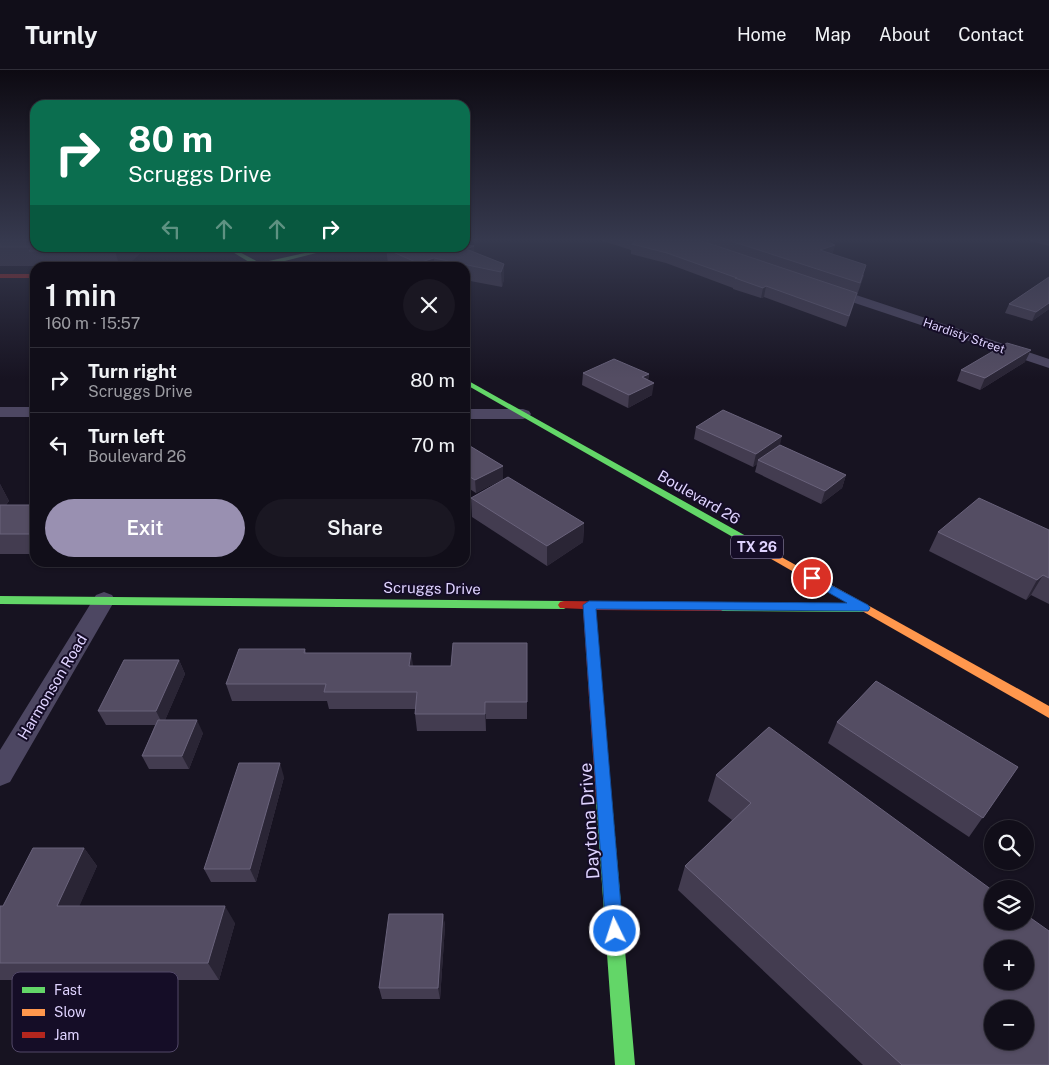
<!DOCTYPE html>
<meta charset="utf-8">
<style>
body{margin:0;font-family:"Public Sans",sans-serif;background:#1a1722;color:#f1f3f6;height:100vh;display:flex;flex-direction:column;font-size:19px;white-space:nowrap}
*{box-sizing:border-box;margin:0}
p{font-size:16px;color:#9c9ca2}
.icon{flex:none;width:28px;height:28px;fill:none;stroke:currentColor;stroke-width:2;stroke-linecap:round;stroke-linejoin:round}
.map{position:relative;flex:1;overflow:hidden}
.drawer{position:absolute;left:30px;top:192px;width:440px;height:305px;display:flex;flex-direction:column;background:#110e19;border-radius:15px;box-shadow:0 1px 4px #0004,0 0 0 1px #302e38}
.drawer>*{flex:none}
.top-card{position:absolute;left:30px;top:30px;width:440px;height:152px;border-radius:15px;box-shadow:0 1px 4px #0004,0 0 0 1px #302e38;background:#0b6e4f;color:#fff;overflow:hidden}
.buttons{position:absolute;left:984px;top:750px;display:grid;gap:10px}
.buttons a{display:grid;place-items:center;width:50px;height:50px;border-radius:50%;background:#110e19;box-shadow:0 1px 4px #0004,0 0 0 1px #302e38;font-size:25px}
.pin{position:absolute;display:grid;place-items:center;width:42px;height:42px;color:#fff;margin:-21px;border:2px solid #fff;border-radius:50%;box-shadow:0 1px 5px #0007}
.me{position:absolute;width:55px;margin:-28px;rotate:356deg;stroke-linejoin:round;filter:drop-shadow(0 0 4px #0008)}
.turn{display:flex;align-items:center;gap:18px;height:105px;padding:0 15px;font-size:22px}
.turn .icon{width:65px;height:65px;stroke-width:2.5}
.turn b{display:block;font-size:35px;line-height:42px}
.lanes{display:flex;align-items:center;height:48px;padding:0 15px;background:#0003;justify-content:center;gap:25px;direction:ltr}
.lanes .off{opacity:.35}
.round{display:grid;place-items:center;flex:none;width:52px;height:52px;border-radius:26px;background:#1a1722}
.overview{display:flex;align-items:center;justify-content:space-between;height:85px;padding:0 15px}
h1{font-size:30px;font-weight:600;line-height:38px}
.action{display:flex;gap:10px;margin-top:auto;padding:10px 15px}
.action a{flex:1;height:58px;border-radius:30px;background:#9990b1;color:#fff;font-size:20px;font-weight:600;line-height:58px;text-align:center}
.action a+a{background:#1a1722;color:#f1f3f6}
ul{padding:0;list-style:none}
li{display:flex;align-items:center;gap:15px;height:65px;padding:0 15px;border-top:1px solid #302e38}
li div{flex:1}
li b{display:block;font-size:19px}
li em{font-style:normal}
header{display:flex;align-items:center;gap:30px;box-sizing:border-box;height:70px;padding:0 25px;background:#110e19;border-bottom:1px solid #302e38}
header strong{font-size:24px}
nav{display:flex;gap:28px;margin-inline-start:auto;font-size:18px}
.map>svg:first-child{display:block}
</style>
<header>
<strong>Turnly</strong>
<nav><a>Home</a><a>Map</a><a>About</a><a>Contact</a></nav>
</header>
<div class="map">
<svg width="1049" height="995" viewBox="0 0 1049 995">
<rect width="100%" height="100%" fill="#171321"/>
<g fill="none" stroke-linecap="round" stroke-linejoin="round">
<path fill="#4d4762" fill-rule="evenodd" d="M 829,216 L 1049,289 L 1049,298 L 825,223 L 823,220 Z
M 0,337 L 35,337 L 35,347 L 0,347 Z
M 465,339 L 523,339 L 529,341 L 531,344 L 529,347 L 523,349 L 465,349 Z
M 104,522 L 112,525 L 115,530 L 10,712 L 0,716 L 0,680 L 96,525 Z"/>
<path fill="#63d668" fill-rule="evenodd" d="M 226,178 L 232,178 L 260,193 L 327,178 L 336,178 L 265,196 L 267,198 L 245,198 L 254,195 Z
M 465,309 L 746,466 L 747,468 L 746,470 L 738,470 L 465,314 Z
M 0,526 L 564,531 L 570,535 L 564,539 L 0,534 Z
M 721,533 L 863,534 L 867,535 L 869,538 L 867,541 L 863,542 L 721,541 L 715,537 Z
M 604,724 L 609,726 L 612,731 L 635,995 L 615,995 L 596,731 L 599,726 Z"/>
<path fill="#ff974d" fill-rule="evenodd" d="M 742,465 L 1049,636 L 1049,648 L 738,470 L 737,468 L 738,466 Z"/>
<path fill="#b3261e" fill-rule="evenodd" d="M 0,204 L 35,204 L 35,208 L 0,208 Z
M 564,531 L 721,533 L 727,537 L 721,541 L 595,540 L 612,731 L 609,736 L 604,738 L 599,736 L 596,731 L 583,539 L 560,538 L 558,535 L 560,532 Z"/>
</g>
<path fill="#433c50" d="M 0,170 L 35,178 L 146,178 L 124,198 L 35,198 L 35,196 L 0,196 Z
M 600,170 L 824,170 L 835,175 L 832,184 L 864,205 L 846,257 L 764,227 L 761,228 L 733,219 L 733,218 L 666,193 L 631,184 L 631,180 Z
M 1027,170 L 1049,170 L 1049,176 Z
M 386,179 L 474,182 L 504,194 L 504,209 L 502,217 L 465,210 L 465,198 L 397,198 L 388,193 Z
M 1049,207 L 1049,239 L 1032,251 L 1005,243 L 1009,234 Z
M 1025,292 L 980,320 L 957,311 L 961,300 Z
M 583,303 L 649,304 L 648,310 L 652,325 L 628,338 L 582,315 Z
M 696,357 L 780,375 L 846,405 L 842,418 L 821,434 L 755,402 L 757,394 L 753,397 L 694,369 Z
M 465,373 L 503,396 L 503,409 L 476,423 L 465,416 Z
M 0,414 L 9,431 L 6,435 L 35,435 L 35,484 L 0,484 Z
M 471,428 L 584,453 L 583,472 L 547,496 L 472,447 Z
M 1049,460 L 1049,534 L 1031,525 L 1026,530 L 929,481 L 938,462 Z
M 271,492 L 302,492 L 301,495 L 272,495 Z
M 527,573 L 527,649 L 486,649 L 486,661 L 417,661 L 415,644 L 415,639 L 329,639 L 327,631 L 232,631 L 226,614 L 305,579 L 306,583 L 413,596 L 451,596 Z
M 179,590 L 185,604 L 165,650 L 203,663 L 189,699 L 149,699 L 142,686 L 155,655 L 106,655 L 98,641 Z
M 837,652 L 1018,697 L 969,767 L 828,673 Z
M 769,657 L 1049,995 L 863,995 L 678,820 L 685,796 L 732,750 L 708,731 L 716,705 Z
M 284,707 L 256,812 L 211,812 L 204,799 Z
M 84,778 L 97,796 L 79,836 L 235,853 L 219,910 L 0,910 L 0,836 L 3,836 Z
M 443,844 L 445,856 L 440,929 L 382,929 L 379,918 Z"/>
<path fill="#2a2535" d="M 835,175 L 832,184 L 820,180 Z
M 474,176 L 475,191 L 466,179 Z
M 119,178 L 146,178 L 124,198 L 120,198 L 115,181 Z
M 434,188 L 434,198 L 418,198 L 418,193 Z
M 504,194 L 504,209 L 502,217 L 501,202 Z
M 766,216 L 764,227 L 761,228 L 763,218 Z
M 1049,233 L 1049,239 L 1032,251 L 1036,242 Z
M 1031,280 L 1025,292 L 980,320 L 985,308 Z
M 649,304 L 647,316 L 642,307 Z
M 654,313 L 652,325 L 628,338 L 629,325 Z
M 782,366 L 779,379 L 758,390 L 757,394 L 753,397 L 756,384 Z
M 503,396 L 503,409 L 476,423 L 475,410 Z
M 846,405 L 842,418 L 821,434 L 825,421 Z
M 0,414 L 9,431 L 0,442 Z
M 584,453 L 583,472 L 547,496 L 547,476 Z
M 1043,505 L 1031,525 L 1026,530 L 1037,510 Z
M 411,583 L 414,600 L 409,596 Z
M 179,590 L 185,604 L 163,655 L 156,641 Z
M 485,632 L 486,649 L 486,661 L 485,644 Z
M 197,650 L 203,663 L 189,699 L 182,686 Z
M 280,693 L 284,707 L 256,812 L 250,799 Z
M 84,778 L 97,796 L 72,853 L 57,836 Z
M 225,836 L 235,853 L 219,910 L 208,893 Z
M 443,844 L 445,856 L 440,929 L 438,918 Z"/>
<path fill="#544d63" stroke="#69627b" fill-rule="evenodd" d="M 0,170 L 35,170 L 35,178 L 119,178 L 115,181 L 29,181 L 32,177 L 0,177 Z
M 631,170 L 699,170 L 857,223 L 849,246 L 766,216 L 763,218 L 735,208 L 737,208 L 667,183 L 632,174 L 637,172 Z
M 728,170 L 824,170 L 835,175 L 820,180 L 866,195 L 860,213 Z
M 465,175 L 474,176 L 466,179 L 504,194 L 501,202 L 434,188 L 418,193 L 386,179 L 390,178 L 465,178 Z
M 1049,207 L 1049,233 L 1036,242 L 1009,234 Z
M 1007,273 L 1031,280 L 985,308 L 961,300 Z
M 614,289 L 649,304 L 642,307 L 654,313 L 629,325 L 583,303 Z
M 723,340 L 782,366 L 756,384 L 696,357 Z
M 465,373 L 503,396 L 475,410 L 465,404 Z
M 780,375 L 846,405 L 825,421 L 758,390 Z
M 508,407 L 584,453 L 547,476 L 471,428 Z
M 979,428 L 1049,460 L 1049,508 L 1043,505 L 1037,510 L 938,462 Z
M 0,435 L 35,435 L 35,464 L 0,464 Z
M 453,573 L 527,573 L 527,632 L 485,632 L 485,644 L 415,644 L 417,622 L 324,622 L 326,614 L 226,614 L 239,579 L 305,579 L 304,583 L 411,583 L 409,596 L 451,596 Z
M 124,590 L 179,590 L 156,641 L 98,641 Z
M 876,611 L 1018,697 L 983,748 L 837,652 Z
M 158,650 L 197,650 L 182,686 L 142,686 Z
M 769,657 L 992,820 L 992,851 L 1025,851 L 1025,844 L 1049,861 L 1049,995 L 902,995 L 685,796 L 751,733 L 716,705 ZM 992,879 L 1025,879 L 1025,911 L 992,911 ZM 992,939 L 1025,939 L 1025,971 L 992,971 Z
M 239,693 L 280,693 L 250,799 L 204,799 Z
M 33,778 L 84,778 L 57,836 L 225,836 L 208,893 L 0,893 L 0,836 L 3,836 Z
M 389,844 L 443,844 L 438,918 L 379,918 Z"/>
<linearGradient id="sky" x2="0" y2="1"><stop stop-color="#0d0a12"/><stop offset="0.55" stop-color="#36394e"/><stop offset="1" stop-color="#36394e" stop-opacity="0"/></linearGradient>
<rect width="1049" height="309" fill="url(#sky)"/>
<path fill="#1a73e8" stroke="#114b97" d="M 812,505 L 868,535 L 870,538 L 868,541 L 596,539 L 623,861 L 621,867 L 615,869 L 609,867 L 606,861 L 583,535 L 589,531 L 847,533 L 808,511 L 807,508 Z"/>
<g text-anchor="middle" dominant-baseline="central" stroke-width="4" stroke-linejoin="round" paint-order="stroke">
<g font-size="12" fill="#dfd3ff" stroke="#150d27">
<text transform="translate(964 266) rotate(19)">Hardisty Street</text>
</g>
<rect fill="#150d27" stroke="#a298be" stroke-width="1" x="731" y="465.5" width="52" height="23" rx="4"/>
<g font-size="14" font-weight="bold" fill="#dfd3ff">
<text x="757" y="477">TX 26</text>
</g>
<g font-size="15" fill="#dfd3ff" stroke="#150d27">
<text transform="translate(699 427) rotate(30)">Boulevard 26</text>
<text transform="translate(432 518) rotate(1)">Scruggs Drive</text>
<text transform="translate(52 617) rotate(-59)">Harmonson Road</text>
</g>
<g font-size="18" fill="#dfd3ff" stroke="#150d27">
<text transform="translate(589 751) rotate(-94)">Daytona Drive</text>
</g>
</g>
<rect x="12" y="902" width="166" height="80" rx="8" fill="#150d27" stroke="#524868" stroke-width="1"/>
<rect x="22" y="917" width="23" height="6" fill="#63d668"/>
<rect x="22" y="939" width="23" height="7" fill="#ff974d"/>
<rect x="22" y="962" width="23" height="6" fill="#b3261e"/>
<g font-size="14" fill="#dfd3ff">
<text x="54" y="925">Fast</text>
<text x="54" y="947">Slow</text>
<text x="54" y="970">Jam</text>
</g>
</svg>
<div class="buttons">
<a><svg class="icon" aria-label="search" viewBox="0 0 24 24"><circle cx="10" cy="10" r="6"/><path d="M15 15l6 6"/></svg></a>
<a><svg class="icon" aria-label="layers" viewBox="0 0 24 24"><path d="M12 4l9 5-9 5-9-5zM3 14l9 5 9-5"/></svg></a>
<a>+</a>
<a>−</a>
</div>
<div class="pin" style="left:812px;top:508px;background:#d93025"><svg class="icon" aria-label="arrive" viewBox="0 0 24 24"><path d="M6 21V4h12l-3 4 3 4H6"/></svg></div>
<svg class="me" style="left:615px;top:861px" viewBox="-20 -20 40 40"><circle r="17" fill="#1a73e8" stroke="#fff" stroke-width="3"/><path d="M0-11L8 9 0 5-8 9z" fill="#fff"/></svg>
<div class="top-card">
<div class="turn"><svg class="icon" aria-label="right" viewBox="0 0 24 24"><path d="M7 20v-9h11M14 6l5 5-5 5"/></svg><div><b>80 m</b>Scruggs Drive</div></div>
<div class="lanes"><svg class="icon off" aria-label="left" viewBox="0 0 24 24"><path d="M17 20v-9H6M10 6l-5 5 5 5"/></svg><svg class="icon off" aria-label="ahead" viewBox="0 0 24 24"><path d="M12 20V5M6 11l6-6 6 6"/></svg><svg class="icon off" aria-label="ahead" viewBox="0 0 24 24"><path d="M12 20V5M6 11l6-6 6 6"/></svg><svg class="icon" aria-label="right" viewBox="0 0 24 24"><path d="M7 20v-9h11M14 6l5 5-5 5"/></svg></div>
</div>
<section class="drawer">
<div class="overview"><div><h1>1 min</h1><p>160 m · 15:57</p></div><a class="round"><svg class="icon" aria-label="close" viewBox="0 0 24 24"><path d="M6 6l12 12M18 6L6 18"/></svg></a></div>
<ul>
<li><svg class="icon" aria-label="right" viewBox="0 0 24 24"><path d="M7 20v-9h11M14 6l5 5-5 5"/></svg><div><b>Turn right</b><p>Scruggs Drive</p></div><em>80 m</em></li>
<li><svg class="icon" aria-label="left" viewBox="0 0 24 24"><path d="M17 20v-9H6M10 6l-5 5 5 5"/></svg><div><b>Turn left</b><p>Boulevard 26</p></div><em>70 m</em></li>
</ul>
<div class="action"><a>Exit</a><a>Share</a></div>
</section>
</div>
